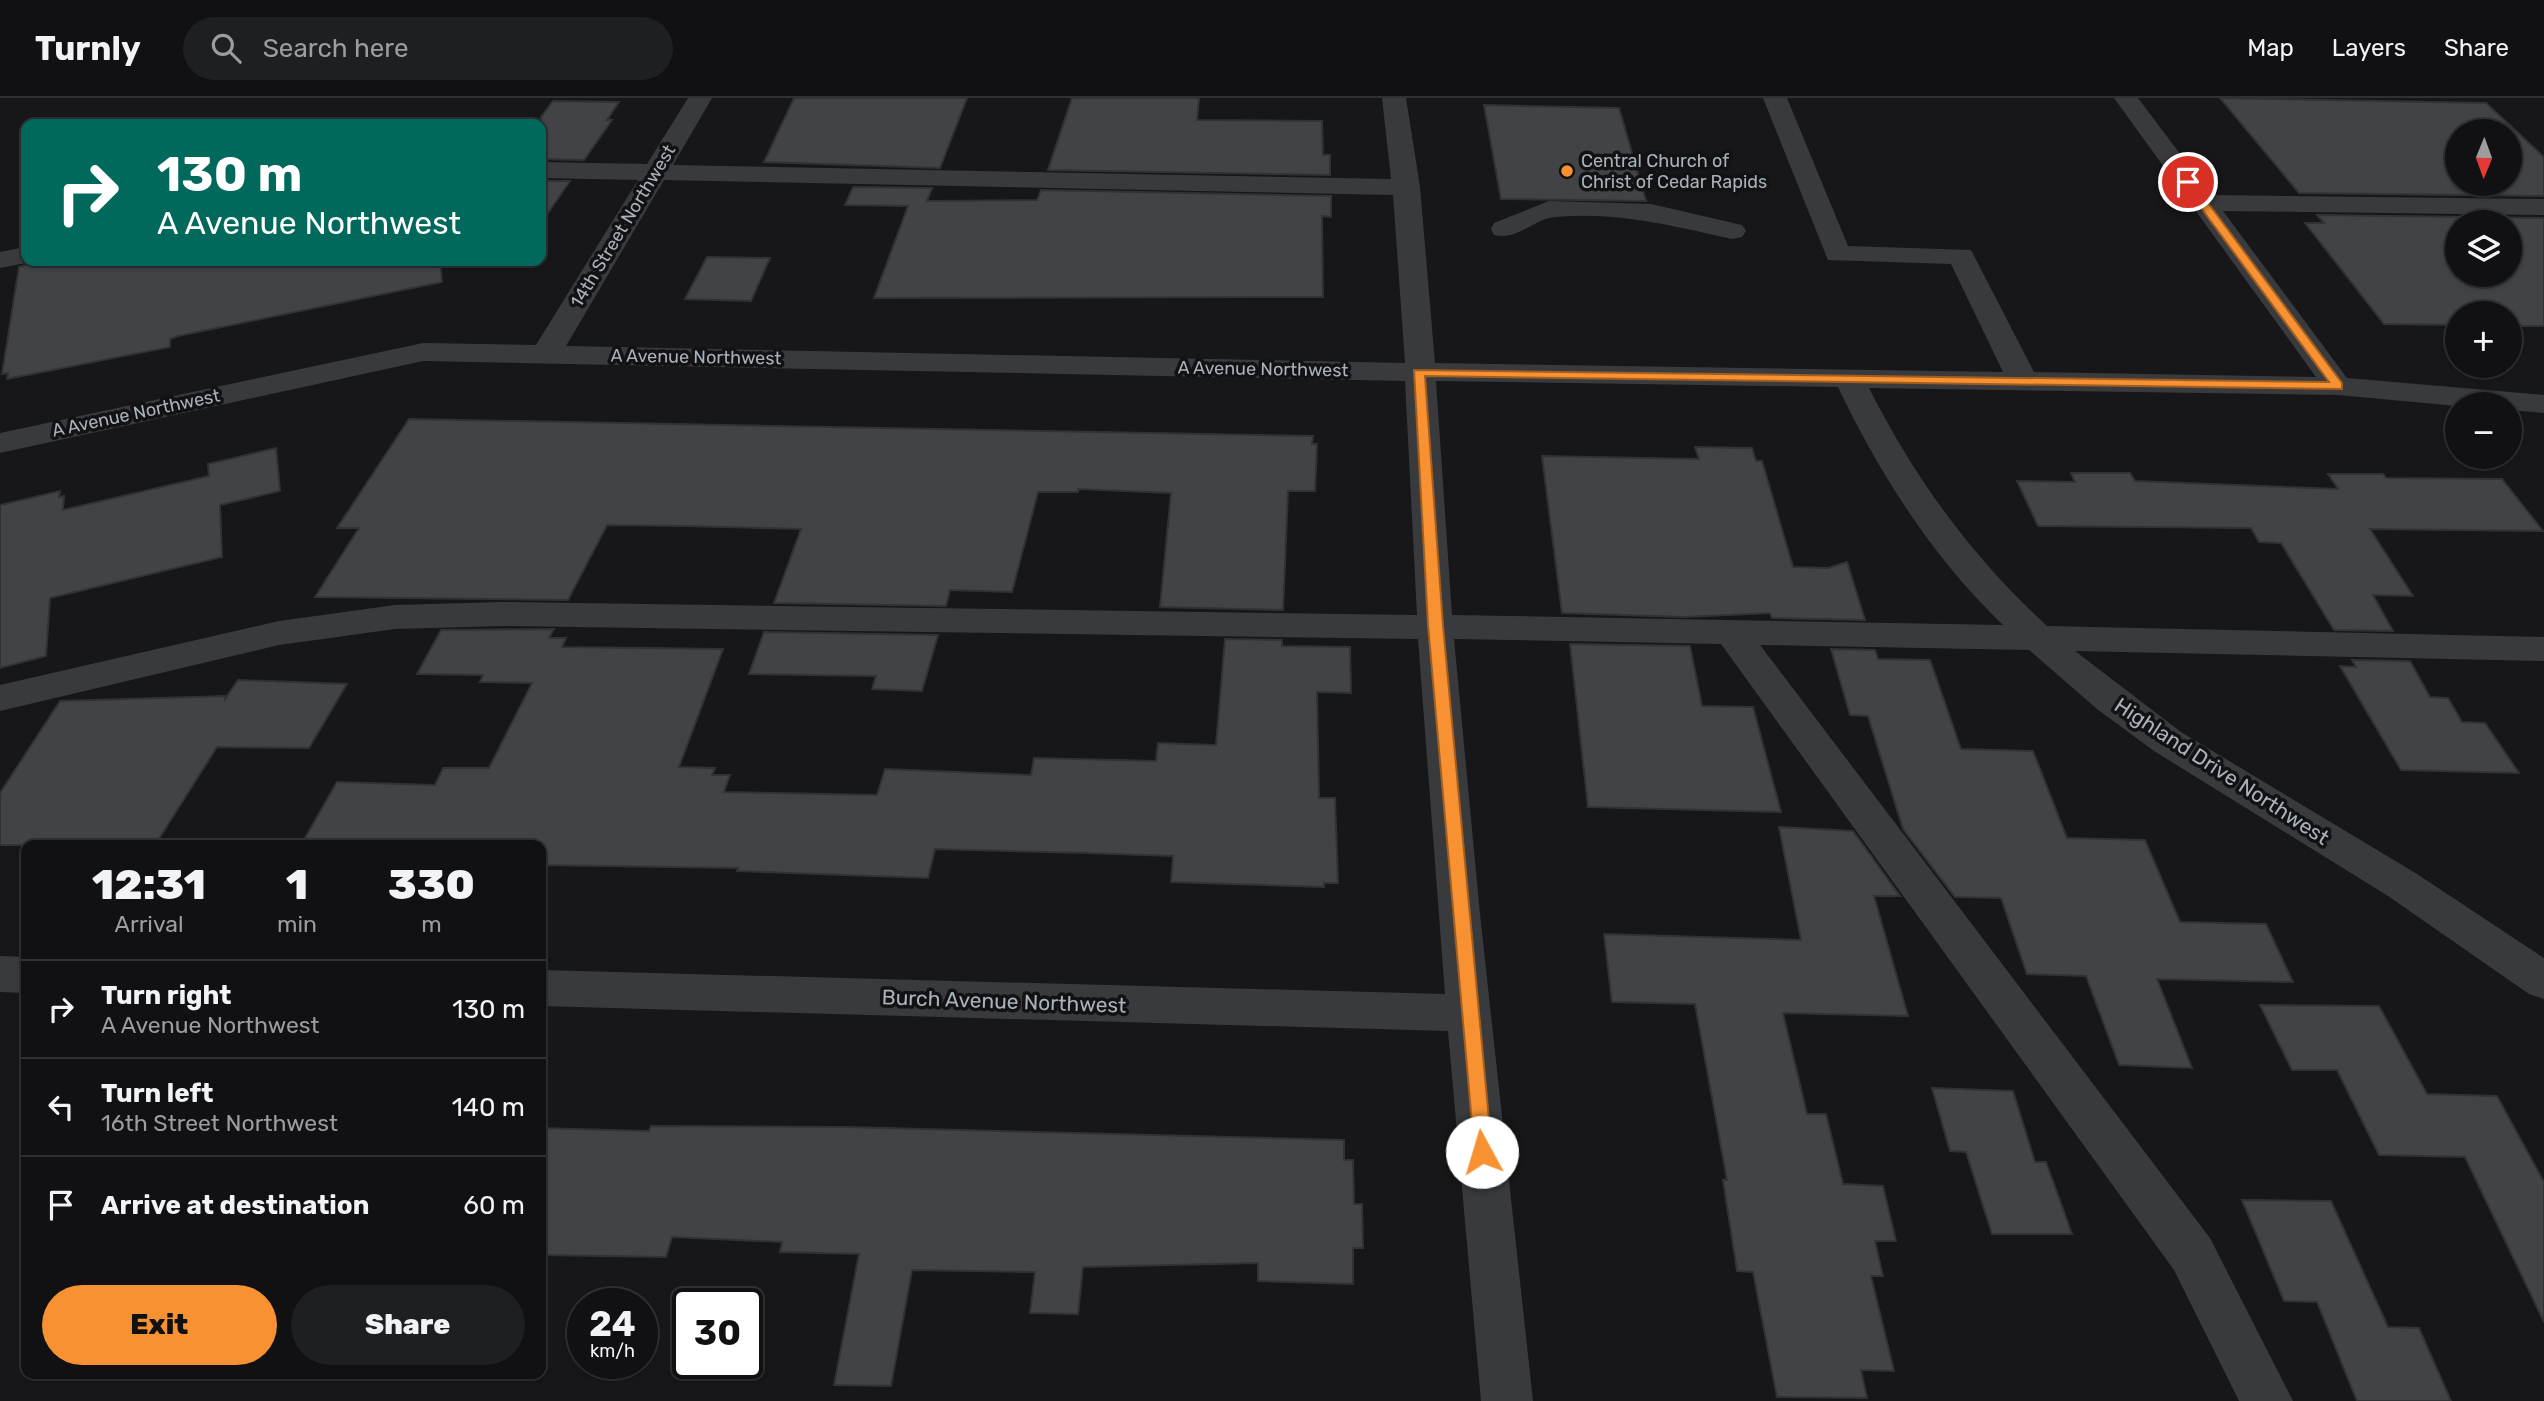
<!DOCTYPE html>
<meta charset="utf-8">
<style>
body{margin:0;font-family:Rubik,sans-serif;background:#1e1f21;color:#f1f3f6;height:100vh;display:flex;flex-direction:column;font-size:26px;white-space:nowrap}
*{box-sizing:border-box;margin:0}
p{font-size:23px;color:#9c9da0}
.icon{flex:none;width:38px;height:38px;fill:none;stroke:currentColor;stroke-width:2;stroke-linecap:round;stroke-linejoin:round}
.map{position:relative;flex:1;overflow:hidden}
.side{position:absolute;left:21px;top:742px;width:525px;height:539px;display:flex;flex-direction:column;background:#111113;border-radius:14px;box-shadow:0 2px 5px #0004,0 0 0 2px #303133}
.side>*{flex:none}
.hud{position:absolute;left:21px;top:21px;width:525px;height:147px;border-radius:14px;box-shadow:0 2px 5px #0004,0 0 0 2px #303133;background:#00695c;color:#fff;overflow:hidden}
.needle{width:46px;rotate:181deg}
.tools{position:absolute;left:2445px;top:21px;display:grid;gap:14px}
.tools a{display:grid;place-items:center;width:77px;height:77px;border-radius:50%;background:#111113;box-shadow:0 2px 5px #0004,0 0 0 2px #303133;font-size:35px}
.speed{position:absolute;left:567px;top:1190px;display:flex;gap:14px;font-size:35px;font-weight:700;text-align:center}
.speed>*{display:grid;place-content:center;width:91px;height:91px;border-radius:50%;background:#111113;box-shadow:0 2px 5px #0004,0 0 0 2px #303133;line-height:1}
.speed small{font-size:18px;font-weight:400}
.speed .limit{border:4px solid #111;border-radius:10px;background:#fff;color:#111}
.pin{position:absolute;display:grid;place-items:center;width:60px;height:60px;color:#fff;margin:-30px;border:4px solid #fff;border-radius:50%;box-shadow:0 2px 7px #0007}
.me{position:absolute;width:77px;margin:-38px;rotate:354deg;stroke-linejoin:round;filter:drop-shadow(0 0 5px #0008)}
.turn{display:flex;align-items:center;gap:24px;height:147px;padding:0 21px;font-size:32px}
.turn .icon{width:91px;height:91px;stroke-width:2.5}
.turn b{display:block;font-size:49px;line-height:60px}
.eta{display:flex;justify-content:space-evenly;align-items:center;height:119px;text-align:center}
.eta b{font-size:42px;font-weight:800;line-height:49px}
.primary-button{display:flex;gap:14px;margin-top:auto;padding:14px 21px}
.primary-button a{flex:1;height:80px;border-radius:42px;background:#f79131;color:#111;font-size:28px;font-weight:800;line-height:80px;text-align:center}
.primary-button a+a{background:#1e1f21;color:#f1f3f6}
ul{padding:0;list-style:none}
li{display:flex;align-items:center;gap:21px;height:98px;padding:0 21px;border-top:2px solid #303133}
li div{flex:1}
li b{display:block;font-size:26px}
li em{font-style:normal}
header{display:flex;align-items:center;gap:42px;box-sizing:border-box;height:98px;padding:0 35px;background:#111113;border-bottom:2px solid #303133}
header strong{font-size:33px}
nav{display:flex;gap:38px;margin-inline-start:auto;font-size:24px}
.search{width:490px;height:63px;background:#1e1f21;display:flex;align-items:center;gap:18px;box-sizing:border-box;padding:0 24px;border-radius:38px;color:#9c9da0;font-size:26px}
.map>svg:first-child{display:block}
</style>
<header>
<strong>Turnly</strong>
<div class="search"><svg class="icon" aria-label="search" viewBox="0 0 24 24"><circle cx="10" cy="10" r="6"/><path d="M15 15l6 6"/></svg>Search here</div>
<nav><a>Map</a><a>Layers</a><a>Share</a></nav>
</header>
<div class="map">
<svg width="2544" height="1303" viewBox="0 0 2544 1303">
<rect width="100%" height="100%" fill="#171719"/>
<path fill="#414346" stroke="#313235" stroke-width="2" fill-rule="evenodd" d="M 794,0 L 967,0 L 940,70 L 764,64 Z
M 1072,0 L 1199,0 L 1197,22 L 1322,23 L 1323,57 L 1330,57 L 1330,77 L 1048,72 Z
M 2220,0 L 2486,5 L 2544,59 L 2544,98 L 2299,95 ZM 2457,33 L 2510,33 L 2510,86 L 2457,86 Z
M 553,3 L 619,4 L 607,22 L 612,22 L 584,62 L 541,61 L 541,19 Z
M 1484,7 L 1619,10 L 1646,103 L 1501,101 Z
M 541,83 L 570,83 L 541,125 Z
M 853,89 L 932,90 L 927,103 L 1037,102 L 1041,92 L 1331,98 L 1331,119 L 1322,118 L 1323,199 L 874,200 L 908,108 L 845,107 Z
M 2317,117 L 2544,120 L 2544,228 L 2510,228 L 2510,215 L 2457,215 L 2457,227 L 2384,226 L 2305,125 L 2324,125 ZM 2457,124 L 2510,124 L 2510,177 L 2457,177 Z
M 707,159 L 770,160 L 751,203 L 685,201 Z
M 39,163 L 440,164 L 442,184 L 178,238 L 170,241 L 170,249 L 7,281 L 8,275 L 2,276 L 19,169 Z
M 409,321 L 1313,338 L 1312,346 L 1317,346 L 1315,393 L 1288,393 L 1283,512 L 1160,509 L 1171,395 L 1078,391 L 1078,394 L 1038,394 L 1012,494 L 950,492 L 946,508 L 774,505 L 801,431 L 684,428 L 607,427 L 568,502 L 315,499 L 359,430 L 337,430 Z
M 1695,349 L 1752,350 L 1756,363 L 1762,363 L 1793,469 L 1828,470 L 1847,464 L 1865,522 L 1772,520 L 1770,515 L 1684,519 L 1562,515 L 1542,358 L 1699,361 Z
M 276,350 L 280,393 L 220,407 L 222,459 L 50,500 L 46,558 L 0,570 L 0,407 L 60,393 L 59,399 L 64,398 L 63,412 L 209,378 L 208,366 Z
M 2071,375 L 2130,375 L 2135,383 L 2338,391 L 2328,376 L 2383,376 L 2386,380 L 2502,381 L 2543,433 L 2370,431 L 2413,498 L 2373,497 L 2393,533 L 2334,532 L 2281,445 L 2259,444 L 2251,430 L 2038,428 L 2017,383 L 2075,384 Z
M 554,531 L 549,540 L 566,540 L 562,549 L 723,551 L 679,669 L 715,670 L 712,677 L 730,677 L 724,694 L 877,697 L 885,671 L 1031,677 L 1034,660 L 1156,663 L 1158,645 L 1216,647 L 1225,541 L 1282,542 L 1282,548 L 1350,549 L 1351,595 L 1317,594 L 1319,700 L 1335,700 L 1338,785 L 1324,785 L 1324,789 L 1171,784 L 1173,758 L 1087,755 L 935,751 L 928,780 L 737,773 L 738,770 L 541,767 L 541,747 L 301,747 L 337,684 L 435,687 L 443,670 L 489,670 L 532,585 L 480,584 L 483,577 L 417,576 L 441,532 Z
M 764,534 L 938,537 L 922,593 L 872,591 L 876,578 L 749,576 Z
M 1570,546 L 1690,548 L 1702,608 L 1753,609 L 1781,714 L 1588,709 Z
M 1831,551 L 1875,552 L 1878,561 L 1930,562 L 1961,651 L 2033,653 L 2067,740 L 2145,742 L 2180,824 L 2266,826 L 2293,884 L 2157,881 L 2192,970 L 2119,967 L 2086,878 L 2027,876 L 2001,800 L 1955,799 L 1903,731 L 1868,618 L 1850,617 Z
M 2352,562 L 2410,563 L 2430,599 L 2448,600 L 2462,624 L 2485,625 L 2519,675 L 2401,672 L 2340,568 L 2356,569 Z
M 238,582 L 347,586 L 309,650 L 217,649 L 155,747 L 0,747 L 0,695 L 60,603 L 225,598 L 225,601 Z
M 1779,729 L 1853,733 L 1900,798 L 1874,798 L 1908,918 L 1783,915 L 1807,1016 L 1826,1016 L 1843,1086 L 1883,1088 L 1896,1143 L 1875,1143 L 1883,1178 L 1871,1178 L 1894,1273 L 1861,1272 L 1867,1300 L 1777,1299 L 1753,1174 L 1737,1173 L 1723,1082 L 1727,1082 L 1695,906 L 1612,904 L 1604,836 L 1801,842 Z
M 2260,907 L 2379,908 L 2427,996 L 2497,998 L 2544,1084 L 2544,1224 L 2465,1059 L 2379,1057 L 2337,972 L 2292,972 Z
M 1932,990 L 2013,993 L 2035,1064 L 2046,1064 L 2072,1136 L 1992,1136 L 1966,1054 L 1950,1053 Z
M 651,1028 L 846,1029 L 1344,1042 L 1344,1062 L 1353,1062 L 1354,1106 L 1362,1106 L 1363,1150 L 1353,1150 L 1353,1186 L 1258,1183 L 1258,1165 L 1083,1169 L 1078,1216 L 1030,1215 L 1035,1174 L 912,1172 L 891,1288 L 834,1287 L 859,1156 L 780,1154 L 782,1144 L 672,1139 L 666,1159 L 541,1157 L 541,1030 L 649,1033 Z
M 2242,1102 L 2331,1103 L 2388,1229 L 2419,1230 L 2451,1303 L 2357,1303 L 2317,1204 L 2284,1203 Z"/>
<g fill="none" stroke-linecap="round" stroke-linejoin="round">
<path fill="#383a3e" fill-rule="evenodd" d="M 688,0 L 712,0 L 673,67 L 1391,81 L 1382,0 L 1406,0 L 1420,89 L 1435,265 L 2003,274 L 1951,166 L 1828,162 L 1763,0 L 1787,0 L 1848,148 L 1971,152 L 2034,274 L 2316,279 L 2114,0 L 2138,0 L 2211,97 L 2544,101 L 2544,117 L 2223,113 L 2347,280 L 2544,297 L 2544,315 L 2510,312 L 2510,306 L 2457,308 L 2338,297 L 1869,290 C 1915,381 1972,459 2047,528 L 2544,539 L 2544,563 L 2075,553 L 2181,634 L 2417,776 L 2544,860 L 2544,901 L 2529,896 L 2388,798 L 2154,653 L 2097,611 L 2029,552 L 1760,547 L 2210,1140 L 2293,1303 L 2239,1303 L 2174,1172 L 1721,546 L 1454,541 L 1480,816 L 1533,1303 L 1481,1303 L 1448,933 L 541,908 L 541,872 L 1445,896 L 1418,541 L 502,528 L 395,531 L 279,547 L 0,613 L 0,587 L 279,523 L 395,507 L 502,504 L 1417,517 L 1405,283 L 423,263 L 0,355 L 0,335 L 423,245 L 536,247 L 638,82 L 541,80 L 541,64 L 647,66 ZM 664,82 L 1393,97 L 1405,265 L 566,248 ZM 1436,283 L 1838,289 C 1880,377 1933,460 2003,527 L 1452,517 Z
M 1549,103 L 1651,106 L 1742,127 L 1746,133 L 1742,139 L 1732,141 C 1675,128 1615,113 1555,119 C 1533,121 1518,143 1494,137 L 1491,131 L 1494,125 Z
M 26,149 L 26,163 L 36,163 L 0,170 L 0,154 Z
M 0,858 L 26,859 L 26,895 L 0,894 Z"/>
</g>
<path fill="#f79131" stroke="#a15e20" stroke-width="2" d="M 2188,81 L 2191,82 L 2342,285 L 2342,291 L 1425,278 L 1443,527 L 1492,1054 L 1489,1060 L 1482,1062 L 1475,1060 L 1428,527 L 1414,272 L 2329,284 L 2182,84 Z"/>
<circle fill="#f79131" stroke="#121214" stroke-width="2.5" cx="1567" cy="73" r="7"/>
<g text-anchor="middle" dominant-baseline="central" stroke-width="7" stroke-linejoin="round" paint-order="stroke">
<g font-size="18" fill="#a9b1b9" stroke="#121214" text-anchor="start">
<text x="1581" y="63">Central Church of<tspan x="1581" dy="21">Christ of Cedar Rapids</tspan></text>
</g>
<g font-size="18" fill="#a9b1b9" stroke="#121214">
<text transform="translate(623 128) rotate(-59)">14th Street Northwest</text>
<text transform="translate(696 259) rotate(1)">A Avenue Northwest</text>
<text transform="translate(1263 271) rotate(1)">A Avenue Northwest</text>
<text transform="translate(136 315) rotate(-12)">A Avenue Northwest</text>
</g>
<g font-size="21" fill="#a9b1b9" stroke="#121214">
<text transform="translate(2222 673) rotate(33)">Highland Drive Northwest</text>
<text transform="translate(1004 903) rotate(2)">Burch Avenue Northwest</text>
</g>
</g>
</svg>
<div class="tools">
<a><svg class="needle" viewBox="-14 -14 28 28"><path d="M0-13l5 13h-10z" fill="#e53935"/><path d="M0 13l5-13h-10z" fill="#9c9da0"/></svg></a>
<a><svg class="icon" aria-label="layers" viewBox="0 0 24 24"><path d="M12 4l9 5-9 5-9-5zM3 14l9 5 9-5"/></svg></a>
<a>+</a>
<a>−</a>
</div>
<div class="speed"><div>24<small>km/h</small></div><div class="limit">30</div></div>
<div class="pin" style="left:2188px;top:84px;background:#d93025"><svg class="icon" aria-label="arrive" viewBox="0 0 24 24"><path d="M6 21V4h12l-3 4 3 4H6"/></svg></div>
<svg class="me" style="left:1482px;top:1054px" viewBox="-20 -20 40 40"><circle r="19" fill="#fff"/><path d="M0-13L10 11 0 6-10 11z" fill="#f79131"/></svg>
<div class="hud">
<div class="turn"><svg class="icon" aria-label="right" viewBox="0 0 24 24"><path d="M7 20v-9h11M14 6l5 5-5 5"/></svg><div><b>130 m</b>A Avenue Northwest</div></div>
</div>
<section class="side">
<div class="eta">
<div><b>12:31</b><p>Arrival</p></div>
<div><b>1</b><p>min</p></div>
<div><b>330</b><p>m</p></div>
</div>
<ul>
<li><svg class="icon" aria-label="right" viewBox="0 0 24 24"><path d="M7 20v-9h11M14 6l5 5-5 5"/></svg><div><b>Turn right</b><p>A Avenue Northwest</p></div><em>130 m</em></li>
<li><svg class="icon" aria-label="left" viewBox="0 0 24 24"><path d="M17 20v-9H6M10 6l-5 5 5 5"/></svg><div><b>Turn left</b><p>16th Street Northwest</p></div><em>140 m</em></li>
<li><svg class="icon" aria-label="arrive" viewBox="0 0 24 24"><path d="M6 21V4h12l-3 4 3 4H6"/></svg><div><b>Arrive at destination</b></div><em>60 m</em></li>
</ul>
<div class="primary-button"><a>Exit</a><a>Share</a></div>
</section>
</div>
